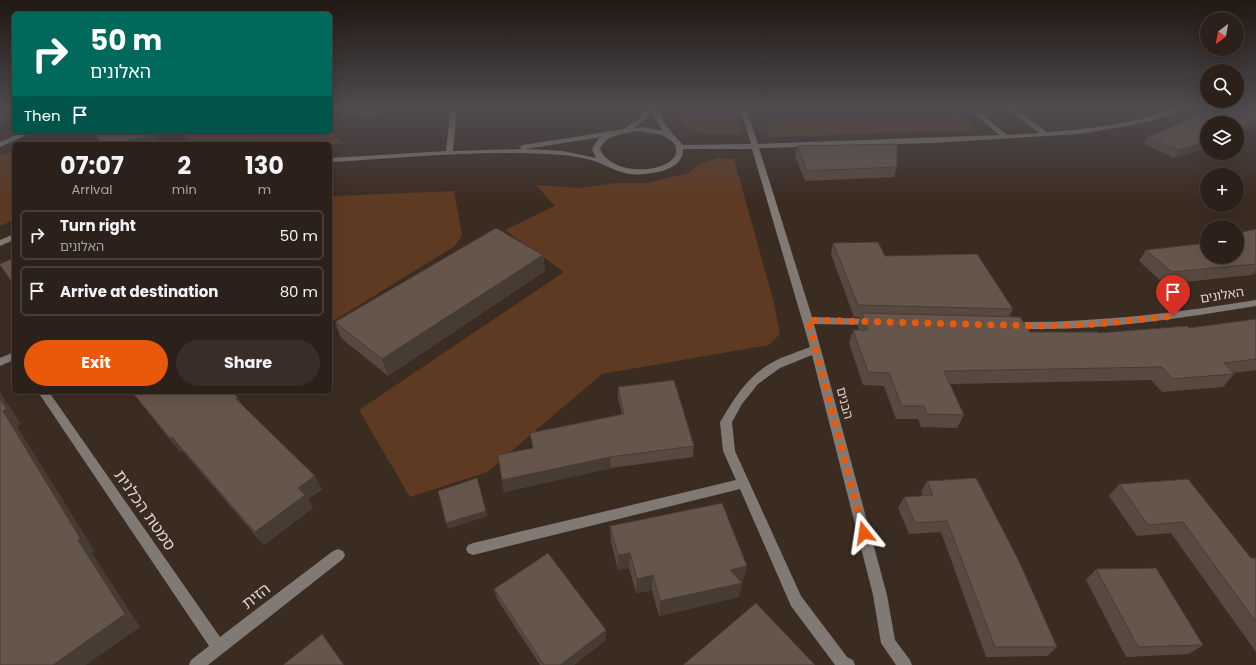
<!DOCTYPE html>
<meta charset="utf-8">
<style>
body{margin:0;font-family:Poppins,"Noto Sans Hebrew",sans-serif;background:#382e27;color:#f1f3f6;height:100vh;display:flex;flex-direction:column;font-size:15px;white-space:nowrap}
*{box-sizing:border-box;margin:0}
p{font-size:13px;color:#a6a3a2}
.icon{flex:none;width:22px;height:22px;fill:none;stroke:currentColor;stroke-width:2;stroke-linecap:round;stroke-linejoin:round}
.map{position:relative;flex:1;overflow:hidden}
.side{position:absolute;left:12px;top:142px;width:320px;height:252px;display:flex;flex-direction:column;background:#2c211a;border-radius:6px;box-shadow:0 4px 16px #0002,0 0 0 1px #483e39}
.side>*{flex:none}
.guide{position:absolute;left:12px;top:12px;width:320px;height:122px;border-radius:6px;box-shadow:0 4px 16px #0002,0 0 0 1px #483e39;background:#00695c;color:#fff;overflow:hidden}
.needle{width:26px;rotate:211deg}
.controls{position:absolute;left:1200px;top:12px;display:grid;gap:8px}
.controls a{display:grid;place-items:center;width:44px;height:44px;border-radius:50%;background:#2c211a;box-shadow:0 4px 16px #0002,0 0 0 1px #483e39;font-size:20px}
.pin{position:absolute;display:grid;place-items:center;width:34px;height:34px;color:#fff;margin:-41px -17px;border-radius:50% 50% 50% 0;rotate:-45deg;box-shadow:0 0 4px #0007}
.pin .icon{rotate:45deg}
.me{position:absolute;width:44px;margin:-22px;rotate:345deg;stroke-linejoin:round;filter:drop-shadow(0 0 3px #0008)}
.turn{display:flex;align-items:center;gap:14px;height:84px;padding:0 12px;font-size:18px}
.turn .icon{width:52px;height:52px;stroke-width:2.5}
.turn b{display:block;font-size:28px;line-height:34px}
.then{display:flex;align-items:center;height:38px;padding:0 12px;background:#0003;gap:8px;font-size:15px}
.eta{display:flex;justify-content:space-evenly;align-items:center;height:68px;text-align:center}
.eta b{font-size:24px;font-weight:700;line-height:28px}
.action{display:flex;gap:8px;margin-top:auto;padding:8px 12px}
.action a{flex:1;height:46px;border-radius:24px;background:#ea580c;color:#fff;font-size:16px;font-weight:700;line-height:46px;text-align:center}
.action a+a{background:#382e27;color:#f1f3f6}
ul{padding:0;list-style:none}
li{display:flex;align-items:center;gap:12px;height:50px;margin:0 8px 6px;padding:0 4px;border:2px solid #483e39;border-radius:6px}
li div{flex:1}
li b{display:block;font-size:15px}
li em{font-style:normal}
.map>svg:first-child{display:block}
</style>
<div class="map">
<svg width="1256" height="665" viewBox="0 0 1256 665">
<rect width="100%" height="100%" fill="#3b2c22"/>
<path fill="#5e3a22" d="M 677,108 L 733,108 L 741,134 C 724,134 683,138 677,117 C 676,115 677,111 677,108 Z
M 964,117 L 975,130 L 770,137 L 765,124 Z
M 183,132 L 330,132 L 345,144 L 191,144 Z
M 14,151 L 14,220 L 0,226 L 0,155 Z
M 718,158 L 734,159 L 774,303 L 780,334 L 769,345 L 602,374 L 487,472 L 410,497 L 359,410 L 564,272 L 505,230 L 555,206 L 536,185 L 581,188 L 615,183 L 647,183 L 688,173 L 700,164 Z
M 454,191 L 462,235 L 455,246 L 330,323 L 330,205 L 333,196 Z"/>
<g fill="none" stroke-linecap="round" stroke-linejoin="round">
<path fill="#817974" fill-rule="evenodd" d="M 451,108 L 457,108 L 453,151 L 522,149 L 519,147 L 523,145 L 624,129 L 641,117 L 646,108 L 658,108 C 661,117 665,125 672,133 C 675,137 679,140 683,145 L 751,144 L 740,108 L 746,108 L 758,144 L 999,135 L 968,108 L 975,108 L 1007,135 L 1039,133 L 1006,108 L 1013,108 L 1047,132 C 1076,130 1105,127 1133,121 C 1150,117 1172,107 1187,108 L 1161,118 L 1132,125 L 1078,134 L 932,143 L 759,148 L 812,317 L 872,319 L 877,322 L 872,325 L 814,324 L 887,595 L 895,640 L 910,660 L 912,665 L 896,665 L 881,643 L 873,595 L 812,355 L 780,368 L 758,384 L 742,404 L 732,422 L 735,451 L 801,596 L 847,657 L 853,660 L 855,665 L 835,665 L 791,606 L 740,489 L 473,555 L 468,553 L 466,549 L 468,545 L 473,543 L 736,480 L 723,451 L 720,422 L 722,419 C 735,397 749,375 773,362 C 784,356 798,352 810,347 L 752,149 L 683,149 C 684,168 659,173 644,174 C 629,176 617,171 604,165 C 588,157 565,155 548,154 C 476,150 402,158 330,162 L 330,158 L 446,151 ZM 652,109 L 655,118 L 663,131 L 644,127 L 634,128 L 646,119 ZM 638,131 L 662,135 L 673,142 C 693,170 615,183 600,149 C 607,134 623,134 638,131 ZM 602,137 L 598,139 L 592,149 L 596,158 L 563,151 L 525,149 Z
M 23,132 L 33,132 L 0,147 L 0,142 Z
M 14,234 L 14,240 L 0,246 L 0,240 Z
M 1256,300 L 1256,306 C 1182,318 1108,330 1033,329 C 1026,329 1011,331 1007,325 L 1012,322 C 1094,323 1175,313 1256,300 Z
M 14,352 L 14,360 L 0,366 L 0,358 Z
M 38,392 L 49,392 L 220,637 L 333,551 L 338,549 L 343,551 L 345,555 L 343,559 L 208,665 L 189,665 L 191,660 L 209,646 Z"/>
</g>
<path fill="#584940" d="M 345,108 L 383,108 L 379,116 L 347,115 Z
M 1216,108 L 1256,108 L 1256,124 L 1255,126 L 1237,134 L 1237,123 L 1207,123 L 1207,147 L 1174,158 L 1144,144 L 1148,137 Z
M 797,146 L 897,167 L 894,177 L 805,181 L 795,156 Z
M 1256,229 L 1256,274 L 1251,275 L 1164,284 L 1139,261 L 1146,250 L 1207,257 Z
M 833,243 L 885,256 L 1013,309 L 1009,316 L 1030,332 L 1099,333 L 1189,328 L 1256,319 L 1256,370 L 1234,373 L 1234,374 L 1223,387 L 1162,392 L 1151,380 L 950,384 L 964,415 L 957,428 L 921,427 L 918,419 L 896,419 L 884,386 L 863,385 L 849,343 L 853,330 L 859,330 L 858,326 L 860,317 L 854,317 L 831,254 Z
M 543,255 L 545,271 L 388,376 L 341,338 L 335,322 Z
M 618,387 L 694,446 L 693,457 L 611,468 L 504,492 L 502,480 L 533,448 L 530,433 L 622,414 L 618,398 Z
M 132,392 L 238,398 L 243,406 L 322,489 L 308,499 L 313,508 L 264,545 L 182,450 L 180,452 Z
M 927,481 L 1057,647 L 1047,656 L 986,657 L 941,532 L 909,534 L 898,508 L 904,497 L 923,496 L 921,492 Z
M 1119,484 L 1251,558 L 1256,558 L 1256,652 L 1171,533 L 1137,536 L 1109,496 Z
M 610,526 L 743,581 L 741,582 L 739,597 L 659,616 L 652,590 L 636,593 L 629,568 L 618,570 L 611,542 Z
M 1096,569 L 1203,645 L 1189,654 L 1126,657 L 1086,580 Z
M 494,589 L 606,630 L 606,640 L 574,665 L 540,665 L 497,599 Z"/>
<path fill="#473c34" d="M 0,108 L 4,124 L 0,125 Z
M 376,108 L 383,108 L 379,116 Z
M 1256,120 L 1256,124 L 1255,126 L 1237,134 L 1237,129 Z
M 152,134 L 157,144 L 115,144 Z
M 1207,141 L 1207,147 L 1174,158 L 1178,150 Z
M 543,255 L 545,271 L 388,376 L 382,359 Z
M 1256,269 L 1256,274 L 1251,275 Z
M 0,392 L 21,424 L 17,426 L 95,552 L 92,553 L 140,627 L 86,665 L 53,665 L 78,540 L 3,411 L 0,399 Z
M 238,398 L 247,411 L 236,399 Z
M 172,437 L 182,450 L 180,452 L 170,438 Z
M 610,457 L 611,468 L 504,492 L 502,480 Z
M 315,476 L 322,489 L 308,499 L 313,508 L 264,545 L 255,532 L 298,488 Z
M 486,511 L 488,516 L 448,529 L 446,523 Z
M 630,553 L 629,568 L 618,570 L 618,555 Z
M 747,566 L 743,581 L 727,585 L 730,570 Z
M 653,575 L 652,590 L 636,593 L 637,579 Z
M 742,583 L 739,597 L 659,616 L 660,601 Z
M 606,630 L 606,640 L 574,665 L 560,665 Z"/>
<path fill="#66554b" stroke="#473c34" d="M 1216,108 L 1256,108 L 1256,120 L 1237,129 L 1237,123 L 1207,123 L 1207,141 L 1178,150 L 1148,137 Z
M 96,132 L 151,132 L 152,134 L 115,144 L 101,144 Z
M 897,144 L 897,167 L 807,171 L 797,146 Z
M 496,228 L 543,255 L 382,359 L 335,322 Z
M 1256,229 L 1256,264 L 1172,272 L 1146,250 L 1207,243 L 1207,257 L 1237,257 L 1237,233 Z
M 878,242 L 885,256 L 977,254 L 1013,309 L 858,305 L 833,243 Z
M 14,258 L 14,285 L 0,265 L 0,264 Z
M 862,313 L 1020,317 L 1030,332 L 1097,332 L 1099,333 L 1187,326 L 1189,328 L 1256,319 L 1256,359 L 1224,363 L 1234,374 L 1172,379 L 1162,367 L 944,371 L 964,415 L 927,414 L 924,406 L 902,406 L 889,373 L 868,372 L 853,330 L 868,330 Z
M 674,380 L 694,446 L 610,457 L 502,480 L 498,455 L 533,448 L 530,433 L 624,414 L 618,387 Z
M 132,392 L 233,392 L 238,398 L 236,399 L 315,476 L 298,488 L 305,495 L 255,532 L 172,437 L 170,438 Z
M 0,399 L 7,409 L 3,411 L 80,538 L 78,540 L 125,614 L 53,665 L 0,665 Z
M 477,478 L 486,511 L 446,523 L 438,491 Z
M 976,478 L 1019,561 L 1057,647 L 995,647 L 947,521 L 915,523 L 904,497 L 933,495 L 927,481 Z
M 1188,479 L 1251,558 L 1256,558 L 1256,622 L 1183,522 L 1148,525 L 1119,484 Z
M 722,503 L 747,566 L 730,570 L 742,583 L 660,601 L 653,575 L 637,579 L 630,553 L 618,555 L 610,526 Z
M 548,553 L 606,630 L 560,665 L 544,665 L 494,589 Z
M 1156,568 L 1203,645 L 1138,647 L 1096,569 Z
M 756,603 L 815,665 L 683,665 Z
M 322,634 L 344,665 L 283,665 Z"/>
<linearGradient id="sky" x2="0" y2="1"><stop stop-color="#201813"/><stop offset="0.54" stop-color="#4f4b4f"/><stop offset="1" stop-color="#4f4b4f" stop-opacity="0"/></linearGradient>
<rect width="1256" height="201" fill="url(#sky)"/>
<g fill="none" stroke-linecap="round" stroke-linejoin="round">
<path stroke="#ea580c" stroke-width="7" stroke-dasharray="0 12.6" d="M 864,533 L 808,320 L 1041,326 L 1097,324 L 1173,316"/>
</g>
<g text-anchor="middle" dominant-baseline="central" stroke-width="4" stroke-linejoin="round" paint-order="stroke">
<g font-size="13" fill="#dfd5cf" stroke="#3b2c22">
<text transform="translate(1222 295) rotate(-9)">האלונים</text>
<text transform="translate(845 403) rotate(75)">הבנים</text>
</g>
<g font-size="16" fill="#dfd5cf" stroke="#3b2c22">
<text transform="translate(145 510) rotate(55)">סמטת הכלנית</text>
<text transform="translate(256 596) rotate(-38)">הזית</text>
</g>
</g>
</svg>
<div class="controls">
<a><svg class="needle" viewBox="-14 -14 28 28"><path d="M0-13l5 13h-10z" fill="#e53935"/><path d="M0 13l5-13h-10z" fill="#a6a3a2"/></svg></a>
<a><svg class="icon" aria-label="search" viewBox="0 0 24 24"><circle cx="10" cy="10" r="6"/><path d="M15 15l6 6"/></svg></a>
<a><svg class="icon" aria-label="layers" viewBox="0 0 24 24"><path d="M12 4l9 5-9 5-9-5zM3 14l9 5 9-5"/></svg></a>
<a>+</a>
<a>−</a>
</div>
<div class="pin" style="left:1173px;top:316px;background:#d93025"><svg class="icon" aria-label="arrive" viewBox="0 0 24 24"><path d="M6 21V4h12l-3 4 3 4H6"/></svg></div>
<svg class="me" style="left:864px;top:533px" viewBox="-20 -20 40 40"><path d="M0-17L14 15 0 8-14 15z" fill="#ea580c" stroke="#fff" stroke-width="4"/></svg>
<div class="guide">
<div class="turn"><svg class="icon" aria-label="right" viewBox="0 0 24 24"><path d="M7 20v-9h11M14 6l5 5-5 5"/></svg><div><b>50 m</b>האלונים</div></div>
<div class="then">Then<svg class="icon" aria-label="arrive" viewBox="0 0 24 24"><path d="M6 21V4h12l-3 4 3 4H6"/></svg></div>
</div>
<section class="side">
<div class="eta">
<div><b>07:07</b><p>Arrival</p></div>
<div><b>2</b><p>min</p></div>
<div><b>130</b><p>m</p></div>
</div>
<ul>
<li><svg class="icon" aria-label="right" viewBox="0 0 24 24"><path d="M7 20v-9h11M14 6l5 5-5 5"/></svg><div><b>Turn right</b><p>האלונים</p></div><em>50 m</em></li>
<li><svg class="icon" aria-label="arrive" viewBox="0 0 24 24"><path d="M6 21V4h12l-3 4 3 4H6"/></svg><div><b>Arrive at destination</b></div><em>80 m</em></li>
</ul>
<div class="action"><a>Exit</a><a>Share</a></div>
</section>
</div>
